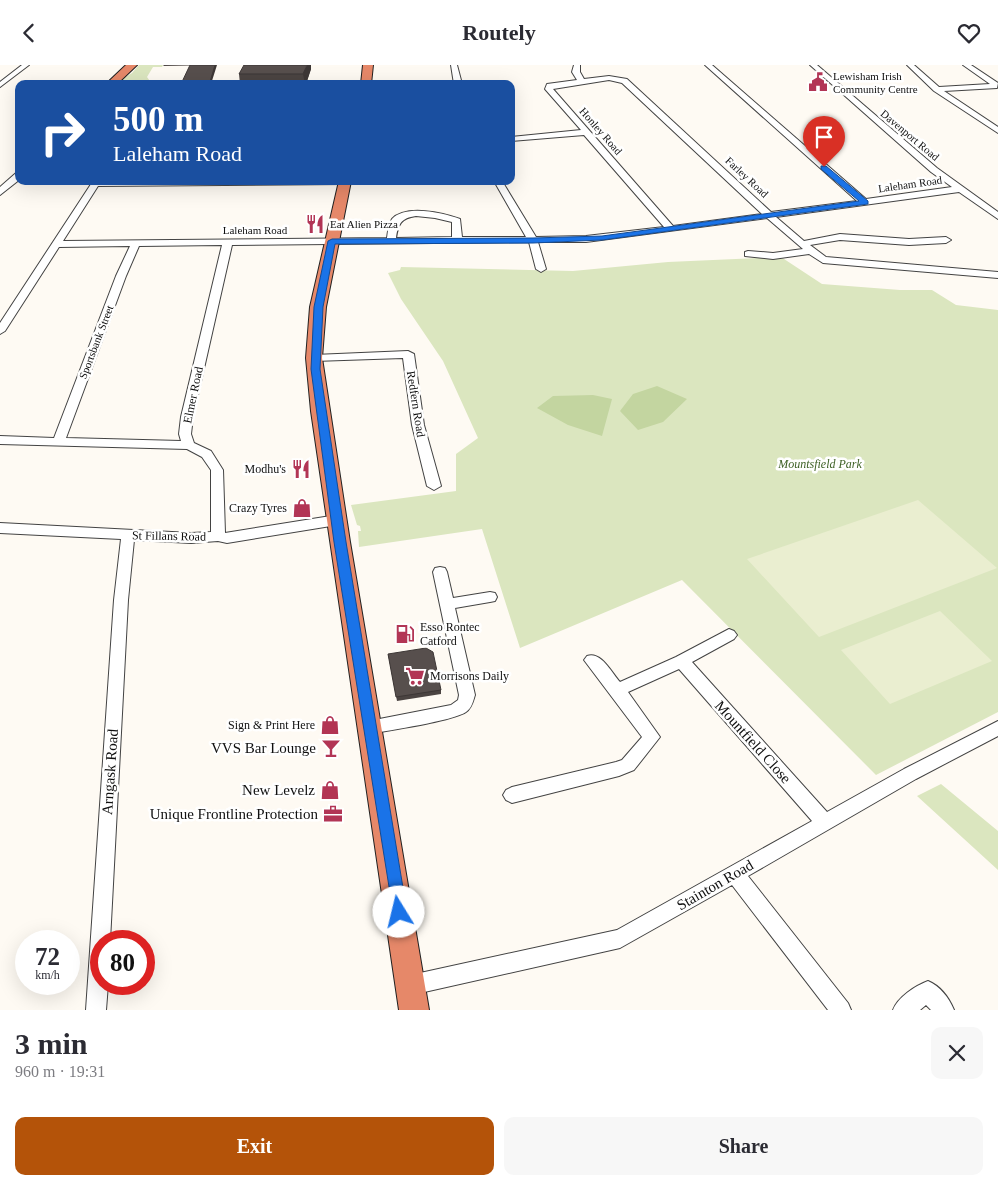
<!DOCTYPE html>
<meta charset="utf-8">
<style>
body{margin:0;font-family:Georgia,serif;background:#f7f7f7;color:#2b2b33;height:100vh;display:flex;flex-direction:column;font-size:19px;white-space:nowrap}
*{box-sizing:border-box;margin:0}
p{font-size:16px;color:#7c7c81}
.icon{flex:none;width:28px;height:28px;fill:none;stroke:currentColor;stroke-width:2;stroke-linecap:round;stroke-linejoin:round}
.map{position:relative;height:945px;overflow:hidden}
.side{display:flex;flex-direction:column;background:#fff;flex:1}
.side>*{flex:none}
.guide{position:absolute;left:15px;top:15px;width:500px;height:105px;border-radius:10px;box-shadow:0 5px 20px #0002;background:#1a4fa0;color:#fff;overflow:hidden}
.speed{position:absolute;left:15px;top:865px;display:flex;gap:10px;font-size:25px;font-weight:700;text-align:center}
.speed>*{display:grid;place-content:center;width:65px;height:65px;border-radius:50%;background:#fff;box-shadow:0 5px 20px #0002;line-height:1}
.speed small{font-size:12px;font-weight:400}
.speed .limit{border:8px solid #d22;background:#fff;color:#111}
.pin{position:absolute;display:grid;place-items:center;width:42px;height:42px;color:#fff;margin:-51px -21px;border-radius:50% 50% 50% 0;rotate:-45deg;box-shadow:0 0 5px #0007}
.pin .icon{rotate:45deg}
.me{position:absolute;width:55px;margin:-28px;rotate:351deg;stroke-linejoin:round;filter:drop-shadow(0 0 4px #0008)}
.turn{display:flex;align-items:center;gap:18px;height:105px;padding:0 15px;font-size:22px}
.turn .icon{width:65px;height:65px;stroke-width:2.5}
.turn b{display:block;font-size:35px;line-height:42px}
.round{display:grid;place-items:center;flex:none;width:52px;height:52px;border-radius:10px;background:#f7f7f7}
.summary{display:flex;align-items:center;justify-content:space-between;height:85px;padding:0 15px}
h1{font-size:30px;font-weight:800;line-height:38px}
.button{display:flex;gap:10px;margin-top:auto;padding:10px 15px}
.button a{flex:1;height:58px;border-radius:10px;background:#b45309;color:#fff;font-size:20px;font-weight:800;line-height:58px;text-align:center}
.button a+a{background:#f7f7f7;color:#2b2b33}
header{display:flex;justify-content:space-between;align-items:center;height:65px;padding:0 15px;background:#fff;font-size:22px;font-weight:800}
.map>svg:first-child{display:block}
</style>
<header><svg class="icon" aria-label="back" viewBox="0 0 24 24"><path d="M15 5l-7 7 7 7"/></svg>Routely<svg class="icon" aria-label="heart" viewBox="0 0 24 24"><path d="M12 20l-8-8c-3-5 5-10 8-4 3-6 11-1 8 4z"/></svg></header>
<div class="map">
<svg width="998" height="945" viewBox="0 0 998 945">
<rect width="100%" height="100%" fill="#fefaf3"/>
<path fill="#dbe6bf" d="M 139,0 L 163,0 L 162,2 L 153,2 L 147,12 L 152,19 L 119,19 L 120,15 L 132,8 Z
M 781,192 L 822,219 L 900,225 L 932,225 L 956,240 L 998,245 L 998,647 L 876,710 L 682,515 L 520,583 L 482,464 L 359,482 L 358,466 L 361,466 L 360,461 L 357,460 L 351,440 L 456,426 L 456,389 L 478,373 L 443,296 L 401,234 L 388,208 L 400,205 L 401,202 L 573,206 L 668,197 Z
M 941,719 L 998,766 L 998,805 L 917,731 Z"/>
<path fill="#c3d5a0" d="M 657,321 L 687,334 L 663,357 L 638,365 L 620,346 L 633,329 Z
M 593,330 L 612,334 L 602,371 L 568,360 L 537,343 L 553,331 Z"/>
<path fill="#eaeed0" d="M 918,435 L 997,503 L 819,572 L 747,494 Z
M 940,546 L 992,596 L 890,639 L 841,585 Z"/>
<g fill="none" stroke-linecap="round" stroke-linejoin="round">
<g stroke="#434343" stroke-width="2">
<path id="minor" d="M 22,0 L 29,0 L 0,22 L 0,17 Z
M 451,0 L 457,0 L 462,19 L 454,19 Z
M 574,0 L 580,0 L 580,7 L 584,14 L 609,11 L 627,14 L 771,147 L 857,136 L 705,0 L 712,0 L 866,134 L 952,122 L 931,107 L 810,0 L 817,0 L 937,103 L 998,147 L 998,154 L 959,127 L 776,152 L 804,176 L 840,169 L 909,174 L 946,172 L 951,175 L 946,178 L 909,180 L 840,175 L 810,180 L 826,192 L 998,207 L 998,213 L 823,198 L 809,189 L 773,194 L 745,191 L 745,187 L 748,186 L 773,188 L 803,184 L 767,153 L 586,177 L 538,177 L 546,204 L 541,207 L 536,204 L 529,177 L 232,180 L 193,352 L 191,369 L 194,378 L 211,386 L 223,405 L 225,468 L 337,450 L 342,452 L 344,455 L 342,458 L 337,460 L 227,478 L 218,476 L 191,478 L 134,475 L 128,535 L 110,876 L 101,876 L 101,919 L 108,919 L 106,945 L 86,945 L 114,535 L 121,474 L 0,468 L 0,458 L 191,468 L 211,467 L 211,405 L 202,392 L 187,384 L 0,379 L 0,371 L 54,373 L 116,211 L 130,181 L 59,182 L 5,266 L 0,269 L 0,258 L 93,116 L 349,116 L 345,119 L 98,121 L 63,176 L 387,173 C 388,167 388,160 392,154 C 406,139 444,148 460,154 L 462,172 L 526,172 L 494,116 L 502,116 L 536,172 L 586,171 L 664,162 L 584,70 L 511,76 L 511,72 L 581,65 L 545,24 L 547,19 L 577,15 L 572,7 ZM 609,15 L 622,18 L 762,149 L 673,161 L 553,24 ZM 416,151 L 435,153 L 452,157 L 452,172 L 396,173 C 398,159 401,153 416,151 ZM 222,180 L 181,352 L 179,369 L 181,376 L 66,373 L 126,211 L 139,181 Z
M 907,0 L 914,0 L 939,22 L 990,19 L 963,0 L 971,0 L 998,18 L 997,23 L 944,26 L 998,62 L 998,68 L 934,26 Z
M 16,108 L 19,108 L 19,115 L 0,130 L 0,122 Z
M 408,286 L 414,289 L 424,360 L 441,421 L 434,425 L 427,421 L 412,360 L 403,293 L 314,296 L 308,293 L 314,290 Z
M 440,502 L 445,503 L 447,507 L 453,533 L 490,527 L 495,528 L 497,532 L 495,536 L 490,537 L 455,543 L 475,630 C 473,636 472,643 466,647 C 453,656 389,665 370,669 L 364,667 L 362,662 L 364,657 L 451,640 L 458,635 L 459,630 L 433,507 L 435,503 Z
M 729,564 L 734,566 L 737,570 L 734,574 L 692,597 L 827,747 L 904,704 L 998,656 L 998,671 L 916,714 L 748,811 L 848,938 L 851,945 L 828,945 L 732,820 L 620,883 L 411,930 L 404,927 L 401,920 L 404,913 L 411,910 L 617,865 L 812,756 L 679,604 L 628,627 L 660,672 L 634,705 L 619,711 L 512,738 L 506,735 L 503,730 L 506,725 L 512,722 L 616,697 L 622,695 L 642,672 L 587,599 L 584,595 L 587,591 C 601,586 611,607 620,617 L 676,592 Z
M 928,916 C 940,921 949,933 954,945 L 931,945 L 926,940 L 920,945 L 893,945 C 898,932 915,921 928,916 Z"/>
</g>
<g stroke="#212121" stroke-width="2">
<path id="highway" d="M 126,0 L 137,0 L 117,19 L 106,19 Z
M 363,0 L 373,0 L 371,19 L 361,19 Z
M 339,116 L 351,116 L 326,242 L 322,293 L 350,477 L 429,945 L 399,945 L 311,346 L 306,293 L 310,242 Z"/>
</g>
<use href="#minor" fill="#fff" fill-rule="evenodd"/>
<use href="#highway" fill="#e68869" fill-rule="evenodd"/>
</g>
<path fill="#4b4442" d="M 163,0 L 217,0 L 164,1 Z
M 311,4 L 306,19 L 240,19 L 239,9 Z
M 388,589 L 441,625 L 441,629 L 397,636 Z"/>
<path fill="#3d3736" d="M 215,0 L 217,0 L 211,19 L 205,19 Z
M 307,0 L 311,0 L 311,4 L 306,19 L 305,19 L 303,9 Z"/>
<path fill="#574f4d" stroke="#3d3736" d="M 190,0 L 215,0 L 210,17 L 205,19 L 181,19 Z
M 244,0 L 307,0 L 303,9 L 239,9 Z
M 426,583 L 433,587 L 441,625 L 396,632 L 388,589 Z"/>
<path fill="#1a73e8" stroke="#114b97" d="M 821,101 L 826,101 L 868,136 L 868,139 L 602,175 L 533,178 L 335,179 L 323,242 L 320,304 L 346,477 L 407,847 L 405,853 L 399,855 L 394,853 L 334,477 L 311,304 L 314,242 L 328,176 L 332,174 L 533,173 L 602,171 L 859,136 L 821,104 Z"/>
<defs>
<g id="civic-bare" transform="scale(1.5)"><path d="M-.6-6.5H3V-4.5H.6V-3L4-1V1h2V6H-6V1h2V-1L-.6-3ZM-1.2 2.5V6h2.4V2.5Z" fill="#b23555" stroke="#fff" stroke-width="2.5" paint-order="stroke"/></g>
<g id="restaurant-bare" transform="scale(1.5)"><path d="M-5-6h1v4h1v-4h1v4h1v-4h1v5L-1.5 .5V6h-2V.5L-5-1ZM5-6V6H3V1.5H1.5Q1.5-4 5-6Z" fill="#b23555" stroke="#fff" stroke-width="2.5" paint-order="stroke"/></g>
<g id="shop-bare" transform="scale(1.5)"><path d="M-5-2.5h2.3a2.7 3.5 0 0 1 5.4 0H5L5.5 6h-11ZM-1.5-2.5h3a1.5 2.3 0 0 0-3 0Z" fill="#b23555" stroke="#fff" stroke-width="2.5" paint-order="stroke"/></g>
<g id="fuel-bare" transform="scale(1.5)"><path d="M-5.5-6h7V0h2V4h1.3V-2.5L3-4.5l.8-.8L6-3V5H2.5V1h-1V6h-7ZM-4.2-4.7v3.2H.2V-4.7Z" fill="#b23555" stroke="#fff" stroke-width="2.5" paint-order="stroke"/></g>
<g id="supermarket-bare" transform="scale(1.5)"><path d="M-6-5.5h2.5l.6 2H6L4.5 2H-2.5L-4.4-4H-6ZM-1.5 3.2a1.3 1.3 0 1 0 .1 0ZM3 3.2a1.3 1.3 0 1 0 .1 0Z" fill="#b23555" stroke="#fff" stroke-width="2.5" paint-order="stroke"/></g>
<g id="bar-bare" transform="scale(1.5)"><path d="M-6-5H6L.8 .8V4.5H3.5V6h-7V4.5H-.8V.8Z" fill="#b23555" stroke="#fff" stroke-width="2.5" paint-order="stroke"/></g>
<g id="office-bare" transform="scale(1.5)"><path d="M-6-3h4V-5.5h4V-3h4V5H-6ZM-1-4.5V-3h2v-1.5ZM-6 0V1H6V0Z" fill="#b23555" stroke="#fff" stroke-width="2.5" paint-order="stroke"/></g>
</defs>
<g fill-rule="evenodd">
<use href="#civic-bare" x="818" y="17"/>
<use href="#restaurant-bare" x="315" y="159"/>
<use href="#restaurant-bare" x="301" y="404"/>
<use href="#shop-bare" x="302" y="443"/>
<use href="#fuel-bare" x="405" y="569"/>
<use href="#supermarket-bare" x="415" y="611"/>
<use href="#shop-bare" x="330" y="660"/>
<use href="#bar-bare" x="331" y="683"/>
<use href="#shop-bare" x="330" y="725"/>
<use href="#office-bare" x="333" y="749"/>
</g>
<g text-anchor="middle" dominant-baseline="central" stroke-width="5" stroke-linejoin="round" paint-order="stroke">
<g font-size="11" fill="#101010" stroke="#fff" text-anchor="start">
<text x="833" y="11">Lewisham Irish<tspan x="833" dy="13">Community Centre</tspan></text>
<text x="330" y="159">Eat Alien Pizza</text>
</g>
<g font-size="11" fill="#101010" stroke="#fff">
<text transform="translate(601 66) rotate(49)">Honley Road</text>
<text transform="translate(910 70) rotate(40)">Davenport Road</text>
<text transform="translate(747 112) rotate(43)">Farley Road</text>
<text transform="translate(910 119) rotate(-8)">Laleham Road</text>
<text x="255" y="165">Laleham Road</text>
<text transform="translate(96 277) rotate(-69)">Sportsbank Street</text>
</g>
<g font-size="12" fill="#101010" stroke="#fff">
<text transform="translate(193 330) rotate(-78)">Elmer Road</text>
<text transform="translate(416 339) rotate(81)">Redfern Road</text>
<text transform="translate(169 471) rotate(1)">St Fillans Road</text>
</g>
<g font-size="12" font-style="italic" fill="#3e6126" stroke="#fff">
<text x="820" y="399">Mountsfield Park</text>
</g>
<g font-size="12" fill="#101010" stroke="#fff" text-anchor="end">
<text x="286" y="404">Modhu's</text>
<text x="287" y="443">Crazy Tyres</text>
<text x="420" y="562" text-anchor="start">Esso Rontec<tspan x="420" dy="14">Catford</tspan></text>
<text x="430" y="611" text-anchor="start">Morrisons Daily</text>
<text x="315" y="660">Sign &amp; Print Here</text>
</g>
<g font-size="15" fill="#101010" stroke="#fff">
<text transform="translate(753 677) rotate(48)">Mountfield Close</text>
<text transform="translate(110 707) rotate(-86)">Arngask Road</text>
<text transform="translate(715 820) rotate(-30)">Stainton Road</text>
</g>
<g font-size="15" fill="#101010" stroke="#fff" text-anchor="end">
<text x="316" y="683">VVS Bar Lounge</text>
<text x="315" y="725">New Levelz</text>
<text x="318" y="749">Unique Frontline Protection</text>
</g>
</g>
</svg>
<div class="speed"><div>72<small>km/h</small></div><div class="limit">80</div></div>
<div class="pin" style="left:824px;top:102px;background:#d93025"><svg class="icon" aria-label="arrive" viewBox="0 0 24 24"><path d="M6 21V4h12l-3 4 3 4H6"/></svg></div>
<svg class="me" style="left:399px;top:847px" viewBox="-20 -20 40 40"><circle r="19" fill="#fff"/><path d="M0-13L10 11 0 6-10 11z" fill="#1a73e8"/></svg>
<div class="guide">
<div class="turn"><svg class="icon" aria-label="right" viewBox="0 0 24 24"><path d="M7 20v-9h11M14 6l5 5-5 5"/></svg><div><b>500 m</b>Laleham Road</div></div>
</div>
</div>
<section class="side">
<div class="summary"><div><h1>3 min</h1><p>960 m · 19:31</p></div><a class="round"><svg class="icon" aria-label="close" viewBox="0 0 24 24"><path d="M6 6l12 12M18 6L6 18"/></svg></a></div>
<div class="button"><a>Exit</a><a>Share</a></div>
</section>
